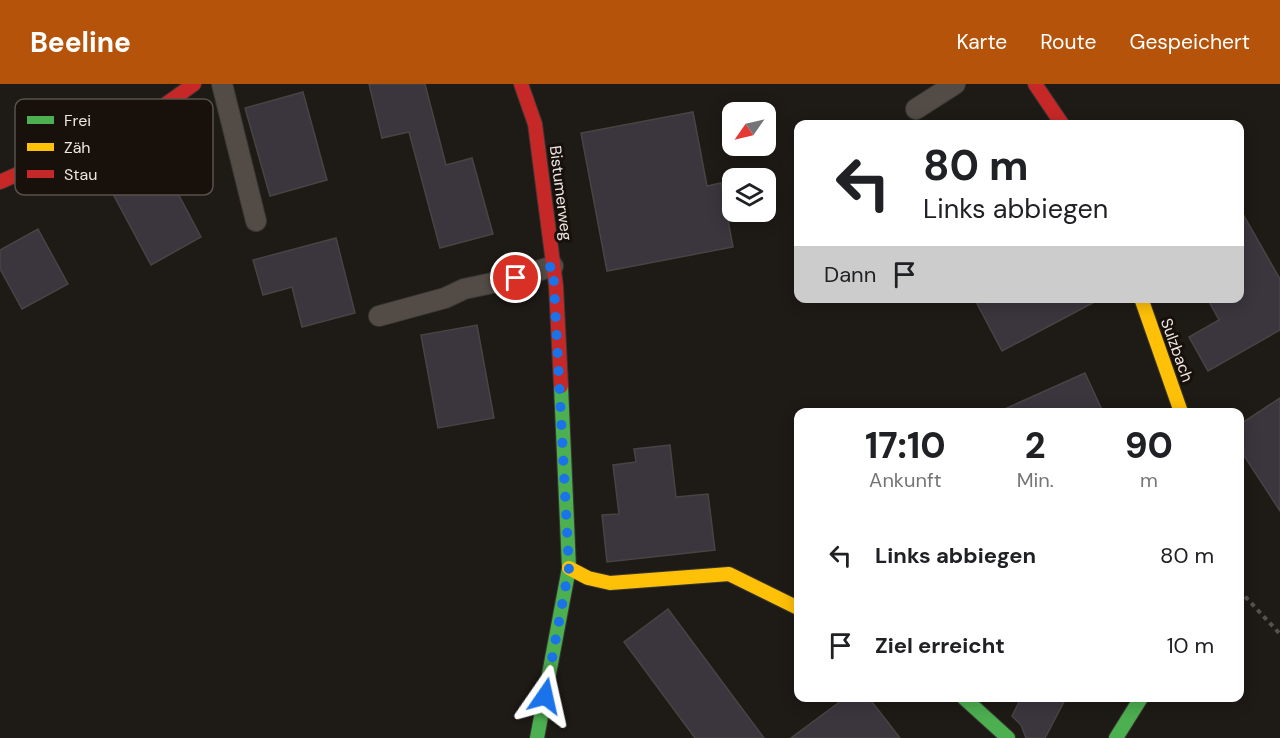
<!DOCTYPE html>
<html lang="de">
<meta charset="utf-8">
<style>
body{margin:0;font-family:"DM Sans",sans-serif;background:#f6f6f6;color:#202124;height:100vh;display:flex;flex-direction:column;font-size:22px;white-space:nowrap}
*{box-sizing:border-box;margin:0}
p{font-size:20px;color:#757577}
.icon{flex:none;width:33px;height:33px;fill:none;stroke:currentColor;stroke-width:2;stroke-linecap:round;stroke-linejoin:round}
.map{position:relative;flex:1;overflow:hidden}
.details{position:absolute;left:794px;top:324px;width:450px;height:294px;display:flex;flex-direction:column;background:#fff;border-radius:12px;box-shadow:0 3px 15px #0003}
.details>*{flex:none}
.guide{position:absolute;left:794px;top:36px;width:450px;height:183px;border-radius:12px;box-shadow:0 3px 15px #0003;background:#fff;color:#202124;overflow:hidden}
.needle{width:39px;rotate:236deg}
.controls{position:absolute;left:722px;top:18px;display:grid;gap:12px}
.controls a{display:grid;place-items:center;width:54px;height:54px;border-radius:12px;background:#fff;box-shadow:0 3px 15px #0003;font-size:30px}
.pin{position:absolute;display:grid;place-items:center;width:51px;height:51px;color:#fff;margin:-26px;border:3px solid #fff;border-radius:50%;box-shadow:0 2px 6px #0007}
.me{position:absolute;width:66px;margin:-33px;rotate:11deg;stroke-linejoin:round;filter:drop-shadow(0 0 4px #0008)}
.turn{display:flex;align-items:center;gap:21px;height:126px;padding:0 30px;font-size:27px}
.turn .icon{width:78px;height:78px;stroke-width:2.5}
.turn b{display:block;font-size:42px;line-height:51px}
.then{display:flex;align-items:center;height:57px;padding:0 30px;background:#0003;gap:12px;font-size:22px}
.eta{display:flex;justify-content:space-evenly;align-items:center;height:102px;text-align:center}
.eta b{font-size:36px;font-weight:800;line-height:42px}
ul{padding:0;list-style:none}
li{display:flex;align-items:center;gap:18px;height:90px;padding:0 30px}
li div{flex:1}
li b{display:block;font-size:22px}
li em{font-style:normal}
header{display:flex;align-items:center;gap:36px;box-sizing:border-box;height:84px;padding:0 30px;background:#b45309;color:#fff}
header strong{font-size:28px}
nav{display:flex;gap:33px;margin-inline-start:auto;font-size:21px}
.map>svg:first-child{display:block}
</style>
<header>
<strong>Beeline</strong>
<nav><a>Karte</a><a>Route</a><a>Gespeichert</a></nav>
</header>
<div class="map">
<svg width="1280" height="654" viewBox="0 0 1280 654">
<rect width="100%" height="100%" fill="#1e1a16"/>
<path fill="#3b363e" stroke="#474443" stroke-width="1.5" d="M 369,0 L 425,0 L 446,81 L 472,74 L 493,150 L 440,164 L 409,48 L 382,54 Z
M 303,8 L 327,96 L 270,112 L 245,24 Z
M 693,28 L 707,102 L 721,99 L 733,163 L 607,187 L 581,49 Z
M 164,83 L 201,153 L 151,181 L 113,110 Z
M 1239,123 L 1280,195 L 1280,246 L 1208,287 L 1189,253 L 1219,236 L 1207,214 L 1239,214 Z
M 38,145 L 68,200 L 22,225 L 0,185 L 0,166 Z
M 336,154 L 355,229 L 302,243 L 292,203 L 263,211 L 253,176 Z
M 974,214 L 1102,214 L 1002,267 Z
M 477,241 L 494,334 L 438,344 L 421,251 Z
M 1085,289 L 1103,328 L 998,328 Z
M 1280,314 L 1280,427 L 1239,364 L 1239,341 Z
M 670,361 L 676,413 L 708,410 L 715,466 L 607,478 L 602,431 L 619,430 L 613,381 L 636,378 L 634,365 Z
M 668,525 L 764,654 L 695,654 L 624,558 Z
M 845,614 L 869,614 L 900,654 L 791,654 Z
M 1021,614 L 1066,614 L 1045,654 L 1026,654 L 1021,641 L 1012,632 Z"/>
<g fill="none" stroke-linecap="round" stroke-linejoin="round">
<g stroke="#3a3733" stroke-width="22">
<path id="lane" d="M 222,0 L 256,137
M 916,25 L 955,0
M 379,232 L 445,214 L 464,205 L 516,194 L 553,182"/>
</g>
<g stroke="#3a3733" stroke-width="16">
<path id="fast" d="M 964,614 L 1008,654
M 537,654 L 569,484 L 561,302
M 1116,654 L 1141,614"/>
</g>
<g stroke="#3a3733" stroke-width="16">
<path id="slow" d="M 1141,214 L 1181,328
M 569,484 L 588,494 L 610,499 L 729,490 L 798,524"/>
</g>
<g stroke="#3a3733" stroke-width="16">
<path id="jam" d="M 521,0 L 535,40 L 556,202 L 561,302
M 1035,0 L 1062,40
M 0,98 L 152,30 L 194,0"/>
</g>
<path stroke="#58524e" stroke-width="4" stroke-dasharray="4.5 4.5" stroke-linecap="butt" d="M 1239,506 L 1280,550"/>
<use href="#lane" stroke="#534c46" stroke-width="20"/>
<use href="#fast" stroke="#4caf50" stroke-width="14"/>
<use href="#slow" stroke="#ffc107" stroke-width="14"/>
<use href="#jam" stroke="#c62828" stroke-width="14"/>
</g>
<g fill="none" stroke-linecap="round" stroke-linejoin="round">
<path stroke="#1a73e8" stroke-width="10" stroke-dasharray="0 18" d="M 516,194 L 553,182 L 569,484 L 545,612"/>
</g>
<g text-anchor="middle" dominant-baseline="central" stroke-width="6" stroke-linejoin="round" paint-order="stroke">
<g font-size="16" fill="#ede6e2" stroke="#18100a">
<text transform="translate(561 109) rotate(83)">Bistumerweg</text>
<text transform="translate(1177 266) rotate(70)">Sulzbach</text>
</g>
</g>
<rect x="15" y="15" width="198" height="96" rx="9" fill="#18100a" stroke="#58504b" stroke-width="1.5"/>
<rect x="27" y="32" width="27" height="8" fill="#4caf50"/>
<rect x="27" y="59" width="27" height="8" fill="#ffc107"/>
<rect x="27" y="86" width="27" height="8" fill="#c62828"/>
<g font-size="16" fill="#ede6e2">
<text x="64" y="42">Frei</text>
<text x="64" y="69">Zäh</text>
<text x="64" y="96">Stau</text>
</g>
</svg>
<div class="controls">
<a><svg class="needle" viewBox="-14 -14 28 28"><path d="M0-13l5 13h-10z" fill="#e53935"/><path d="M0 13l5-13h-10z" fill="#757577"/></svg></a>
<a><svg class="icon" aria-label="layers" viewBox="0 0 24 24"><path d="M12 4l9 5-9 5-9-5zM3 14l9 5 9-5"/></svg></a>
</div>
<div class="pin" style="left:516px;top:194px;background:#d93025"><svg class="icon" aria-label="arrive" viewBox="0 0 24 24"><path d="M6 21V4h12l-3 4 3 4H6"/></svg></div>
<svg class="me" style="left:545px;top:612px" viewBox="-20 -20 40 40"><path d="M0-17L14 15 0 8-14 15z" fill="#1a73e8" stroke="#fff" stroke-width="4"/></svg>
<div class="guide">
<div class="turn"><svg class="icon" aria-label="left" viewBox="0 0 24 24"><path d="M17 20v-9H6M10 6l-5 5 5 5"/></svg><div><b>80 m</b>Links abbiegen</div></div>
<div class="then">Dann<svg class="icon" aria-label="arrive" viewBox="0 0 24 24"><path d="M6 21V4h12l-3 4 3 4H6"/></svg></div>
</div>
<section class="details">
<div class="eta">
<div><b>17:10</b><p>Ankunft</p></div>
<div><b>2</b><p>Min.</p></div>
<div><b>90</b><p>m</p></div>
</div>
<ul>
<li><svg class="icon" aria-label="left" viewBox="0 0 24 24"><path d="M17 20v-9H6M10 6l-5 5 5 5"/></svg><div><b>Links abbiegen</b></div><em>80 m</em></li>
<li><svg class="icon" aria-label="arrive" viewBox="0 0 24 24"><path d="M6 21V4h12l-3 4 3 4H6"/></svg><div><b>Ziel erreicht</b></div><em>10 m</em></li>
</ul>
</section>
</div>
